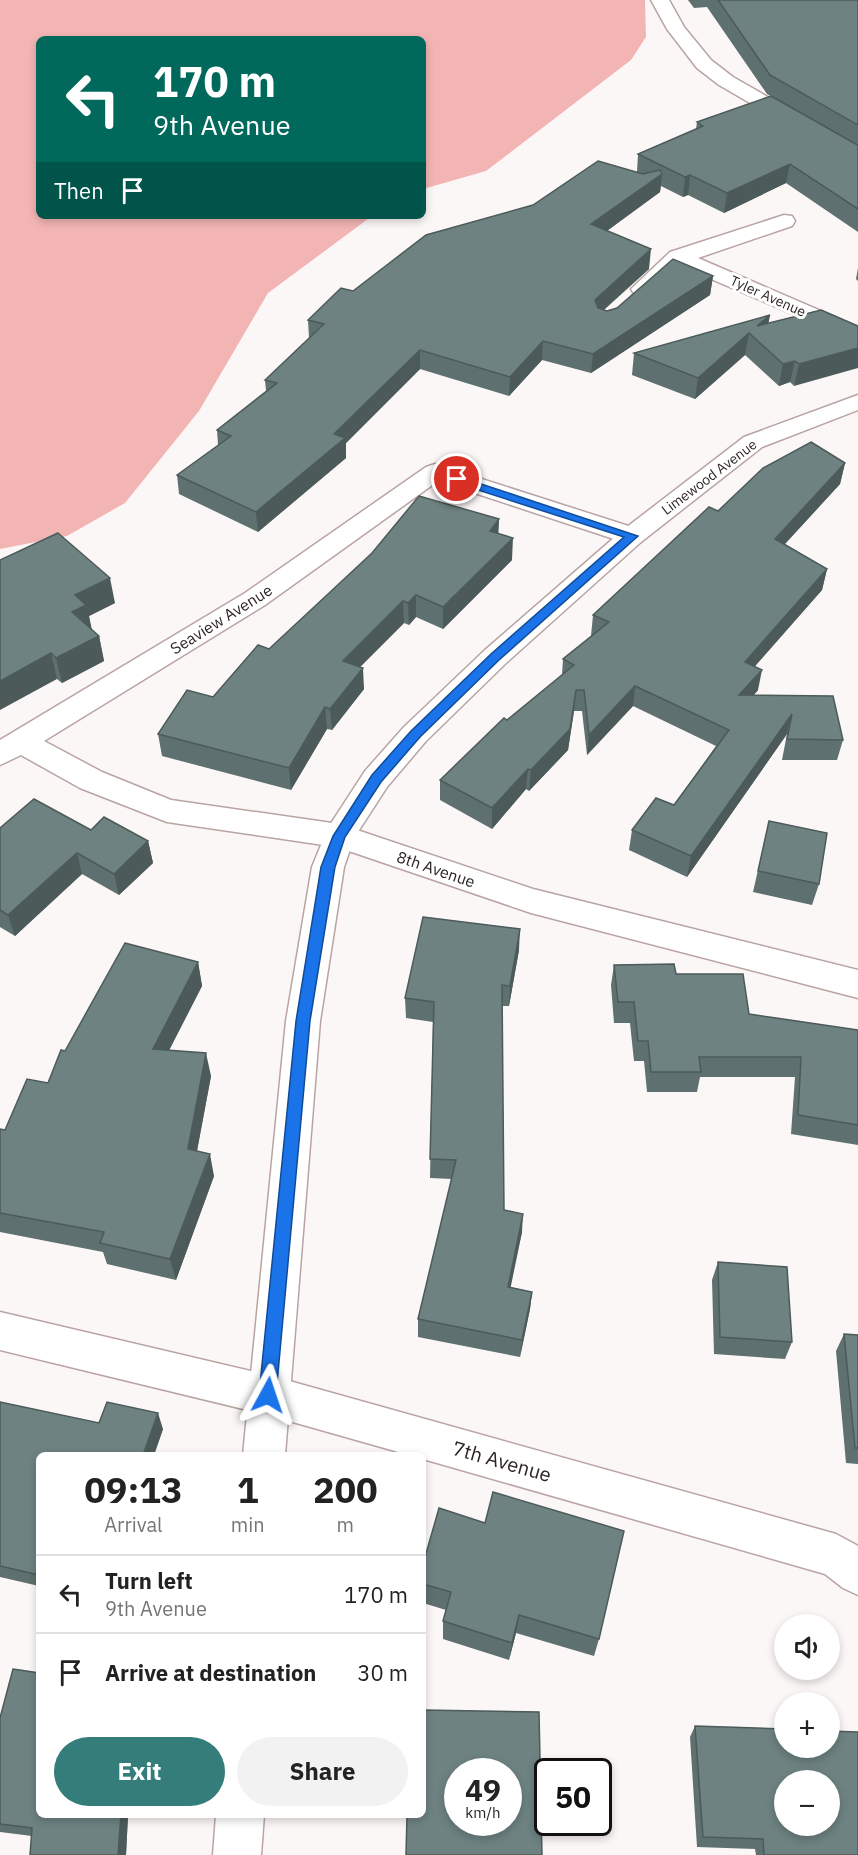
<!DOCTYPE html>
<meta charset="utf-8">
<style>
body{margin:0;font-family:"IBM Plex Sans",sans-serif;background:#f2f2f2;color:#222;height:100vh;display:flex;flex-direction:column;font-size:22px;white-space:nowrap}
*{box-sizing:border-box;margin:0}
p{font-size:20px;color:#767676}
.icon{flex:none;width:33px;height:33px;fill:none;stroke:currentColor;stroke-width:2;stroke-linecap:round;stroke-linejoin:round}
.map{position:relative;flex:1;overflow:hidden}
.details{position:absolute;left:36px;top:1452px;width:390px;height:366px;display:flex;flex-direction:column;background:#fff;border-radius:9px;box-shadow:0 3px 9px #0003}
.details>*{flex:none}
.hud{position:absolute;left:36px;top:36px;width:390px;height:183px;border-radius:9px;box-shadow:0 3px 9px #0003;background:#00695c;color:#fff;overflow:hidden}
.controls{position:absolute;left:774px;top:1614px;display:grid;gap:12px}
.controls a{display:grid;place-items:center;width:66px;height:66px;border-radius:50%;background:#fff;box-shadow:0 3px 9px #0003;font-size:30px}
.speed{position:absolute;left:444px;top:1758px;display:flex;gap:12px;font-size:30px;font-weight:700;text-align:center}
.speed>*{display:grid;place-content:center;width:78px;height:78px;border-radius:50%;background:#fff;box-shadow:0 3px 9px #0003;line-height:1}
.speed small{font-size:15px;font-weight:400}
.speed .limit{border:3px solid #111;border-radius:9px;background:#fff;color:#111}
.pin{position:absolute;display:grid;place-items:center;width:51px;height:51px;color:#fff;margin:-26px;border:3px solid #fff;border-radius:50%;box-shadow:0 2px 6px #0007}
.me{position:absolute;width:66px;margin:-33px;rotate:5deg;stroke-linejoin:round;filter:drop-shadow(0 0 4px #0008)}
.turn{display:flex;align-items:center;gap:21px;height:126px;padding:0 18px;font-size:27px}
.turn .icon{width:78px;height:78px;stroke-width:2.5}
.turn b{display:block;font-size:42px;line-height:51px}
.then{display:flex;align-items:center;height:57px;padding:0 18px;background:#0003;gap:12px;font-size:22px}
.eta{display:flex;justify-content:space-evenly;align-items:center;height:102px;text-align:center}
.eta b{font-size:36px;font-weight:700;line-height:42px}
.button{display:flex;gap:12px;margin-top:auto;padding:12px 18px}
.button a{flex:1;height:69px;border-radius:36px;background:#347d7b;color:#fff;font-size:24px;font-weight:700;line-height:69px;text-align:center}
.button a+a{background:#f2f2f2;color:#222}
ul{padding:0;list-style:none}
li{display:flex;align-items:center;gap:18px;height:78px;padding:0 18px;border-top:2px solid #e0e0e0}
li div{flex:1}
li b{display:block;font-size:22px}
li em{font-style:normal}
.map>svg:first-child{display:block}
</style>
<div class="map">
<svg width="858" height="1855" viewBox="0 0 858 1855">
<rect width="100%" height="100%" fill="#fcf7f7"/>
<path fill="#f3b5b4" d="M 0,0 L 645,0 L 646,37 L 631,60 L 486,171 L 423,189 L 423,39 L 39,39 L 39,216 L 372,216 L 268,293 L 199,411 L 125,503 L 67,536 L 0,549 Z"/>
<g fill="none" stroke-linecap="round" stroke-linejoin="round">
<g stroke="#b9a4a3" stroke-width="3">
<path id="minor" d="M 651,0 L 669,0 L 684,27 L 711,60 L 733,77 L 858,149 L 858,163 L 851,161 L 719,85 L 697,68 L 667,29 Z
M 784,215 L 792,216 L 795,221 L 792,226 L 698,258 L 858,327 L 858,342 L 681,266 C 667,278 653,299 634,294 L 631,289 L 670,252 Z
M 435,464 L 641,530 L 645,536 L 641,542 L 632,544 L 623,542 L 438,481 L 265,605 L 44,741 L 102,772 L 171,800 L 339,824 L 533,889 L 858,970 L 858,998 L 531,913 L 337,847 L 167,822 L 80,788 L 21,755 L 0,765 L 0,740 L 245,593 L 426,467 Z
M 0,1312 L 268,1375 L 836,1534 L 858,1546 L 858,1595 L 843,1588 L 825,1574 L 423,1459 L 423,1455 L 409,1455 L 268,1415 L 0,1350 Z"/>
</g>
<g stroke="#b9a4a3" stroke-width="3">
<path id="secondary" d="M 858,395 L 858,410 L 762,447 L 641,542 L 505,664 L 426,741 L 387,787 L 354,838 L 344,867 L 320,1021 L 285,1455 L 243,1455 L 286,1021 L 312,867 L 328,828 L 365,771 L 404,727 L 485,650 L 623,530 L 744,437 Z
M 216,1815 L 264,1815 L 261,1855 L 213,1855 Z"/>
</g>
<use href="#minor" fill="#fff" fill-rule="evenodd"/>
<use href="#secondary" fill="#fff" fill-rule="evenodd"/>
</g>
<path fill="#5e706f" d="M 688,0 L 858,0 L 858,232 L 786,183 L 724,213 L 688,195 L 683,197 L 661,186 L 660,192 L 607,231 L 649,269 L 604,310 L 607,311 L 617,308 L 713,276 L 710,295 L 591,373 L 542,360 L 509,396 L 420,369 L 346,443 L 346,458 L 258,532 L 179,494 L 177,475 L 218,445 L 217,430 L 266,391 L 265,380 L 309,338 L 308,320 L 353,291 L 533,205 L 637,172 L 638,154 L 696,129 L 697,122 L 799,112 L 767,94 L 707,7 L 694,8 Z
M 858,268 L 858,281 L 856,279 Z
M 821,310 L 794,386 L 790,382 L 779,386 L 745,355 L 695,399 L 632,375 L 634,353 L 770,315 L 768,323 Z
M 845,463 L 840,484 L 785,544 L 827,569 L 822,590 L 755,666 L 758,690 L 754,695 L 843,740 L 837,760 L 782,760 L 787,734 L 687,877 L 629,850 L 632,830 L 674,805 L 716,746 L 633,706 L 587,755 L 582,711 L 574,711 L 568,750 L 529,791 L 526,789 L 492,829 L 440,800 L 440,780 L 507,720 L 562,675 L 563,659 L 591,636 L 593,615 L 718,511 Z
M 499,519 L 498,533 L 512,560 L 443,629 L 416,617 L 409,625 L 404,623 L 360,667 L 364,689 L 332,730 L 327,729 L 291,790 L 162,756 L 158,734 L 213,697 L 269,649 Z
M 0,560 L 115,603 L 89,616 L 91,629 L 99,636 L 104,661 L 62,683 L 57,679 Z
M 769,821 L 819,884 L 812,905 L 753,892 Z
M 0,828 L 91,830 L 148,841 L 153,863 L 119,895 L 82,874 L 15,936 L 0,927 Z
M 519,950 L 509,1006 L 502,1006 L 504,1210 L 522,1232 L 510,1287 L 532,1292 L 530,1309 L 520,1357 L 418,1337 L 418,1319 L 452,1179 L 430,1178 L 433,1022 L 406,1018 L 405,998 Z
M 198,962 L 202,986 L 169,1050 L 211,1076 L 197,1151 L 214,1176 L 176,1280 L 107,1264 L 103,1252 L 0,1232 L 0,1129 L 5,1130 L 48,1083 L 65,1051 Z
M 614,965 L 676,974 L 749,1014 L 858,1030 L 858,1145 L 791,1134 L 795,1077 L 700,1077 L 697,1092 L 647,1092 L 644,1061 L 634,1061 L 630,1023 L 614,1023 L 611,985 Z
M 718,1262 L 792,1342 L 785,1359 L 714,1354 L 712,1280 Z
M 844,1334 L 858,1335 L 858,1464 L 846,1463 L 836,1351 Z
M 0,1402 L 99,1423 L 163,1429 L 154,1455 L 39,1455 L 39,1586 L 0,1577 Z
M 423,1564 L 599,1639 L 594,1656 L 516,1633 L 509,1660 L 443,1639 L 443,1621 L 446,1610 L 423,1603 Z
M 0,1718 L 39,1815 L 128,1815 L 126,1855 L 32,1836 L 0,1832 Z
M 695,1726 L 858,1855 L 756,1855 L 755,1849 L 697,1847 L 690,1737 Z"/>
<path fill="#4c5b5a" d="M 790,164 L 786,183 L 724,213 L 727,193 Z
M 662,174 L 660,192 L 590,243 L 591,224 Z
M 690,175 L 688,195 L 683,197 L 685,177 Z
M 651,249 L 649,269 L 593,319 L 595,300 Z
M 713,276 L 710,295 L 591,373 L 593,354 Z
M 770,315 L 766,336 L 757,326 Z
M 749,333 L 745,355 L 695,399 L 698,378 Z
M 543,341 L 542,360 L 509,396 L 510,377 Z
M 858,348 L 858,368 L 794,386 L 799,364 Z
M 420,350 L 420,369 L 346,443 L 346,458 L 258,532 L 256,512 Z
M 795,361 L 790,382 L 779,386 L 783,364 Z
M 845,463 L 840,484 L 771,559 L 775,539 Z
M 499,519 L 498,541 L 490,531 Z
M 513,538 L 512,560 L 443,629 L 443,607 Z
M 827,569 L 822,590 L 741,682 L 745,662 Z
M 110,578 L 115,603 L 89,616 L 92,630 L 72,612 L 75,595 Z
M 416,595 L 416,617 L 409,625 L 408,603 Z
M 403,601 L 404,623 L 344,683 L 343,661 Z
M 99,636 L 104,661 L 62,683 L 56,658 Z
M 51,653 L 57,679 L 0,710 L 0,681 Z
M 363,668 L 364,689 L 332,730 L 330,709 Z
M 762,670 L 758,690 L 735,716 L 739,695 Z
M 635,686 L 633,706 L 587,755 L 589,735 Z
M 576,690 L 574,711 L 568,750 L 529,791 L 531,770 Z
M 325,707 L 327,729 L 291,790 L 289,768 Z
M 792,714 L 787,734 L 687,877 L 691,856 Z
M 528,769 L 526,789 L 492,829 L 492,808 Z
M 148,841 L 153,863 L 119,895 L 114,874 Z
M 77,853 L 82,874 L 15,936 L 8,915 Z
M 520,929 L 519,950 L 509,1006 L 510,986 Z
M 198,962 L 202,986 L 158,1072 L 153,1049 Z
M 206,1053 L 211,1076 L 193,1172 L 188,1149 Z
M 210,1154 L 214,1176 L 176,1280 L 170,1259 Z
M 523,1214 L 522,1232 L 507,1305 L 508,1287 Z
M 532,1292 L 530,1309 L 520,1357 L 522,1340 Z
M 158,1413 L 163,1429 L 154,1455 L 143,1455 Z
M 519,1615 L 516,1633 L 509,1660 L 512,1643 Z
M 121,1815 L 128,1815 L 126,1855 L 118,1855 Z"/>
<path fill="#6d8281" stroke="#4c5b5a" stroke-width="1.5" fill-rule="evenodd" d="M 718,0 L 858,0 L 858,125 L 770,75 Z
M 771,96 L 854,143 L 858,145 L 858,209 L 790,164 L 727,193 L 690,175 L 685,177 L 638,154 L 703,126 L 697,122 Z
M 598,161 L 643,174 L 660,170 L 662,174 L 591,224 L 651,249 L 595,300 L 598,308 L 607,311 L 617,308 L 673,259 L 713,276 L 593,354 L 543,341 L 510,377 L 420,350 L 334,434 L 345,438 L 256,512 L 177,475 L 231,436 L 217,430 L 277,383 L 265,380 L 324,324 L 308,320 L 341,288 L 353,291 L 426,235 L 533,205 Z
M 821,310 L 858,326 L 858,348 L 799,364 L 795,361 L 783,364 L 749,333 L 698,378 L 634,353 L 770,315 L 757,326 Z
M 811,442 L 845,463 L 775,539 L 827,569 L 745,662 L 762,670 L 739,695 L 833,696 L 843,740 L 787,739 L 792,714 L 691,856 L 632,830 L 656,798 L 674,805 L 729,730 L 635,686 L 589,735 L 584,690 L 576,690 L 570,729 L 531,770 L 528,769 L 492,808 L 440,780 L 504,718 L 507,720 L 574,665 L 563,659 L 609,622 L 593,615 L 709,507 L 718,511 L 763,468 Z
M 419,496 L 499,519 L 490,531 L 513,538 L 443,607 L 416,595 L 408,603 L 403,601 L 343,661 L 363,668 L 330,709 L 325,707 L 289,768 L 158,734 L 187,690 L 213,697 L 258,645 L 269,649 L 372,553 Z
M 58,533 L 110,578 L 75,595 L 86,605 L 72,612 L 99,636 L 56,658 L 51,653 L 0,681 L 0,560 Z
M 34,799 L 91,830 L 104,817 L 148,841 L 114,874 L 77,853 L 8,915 L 0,910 L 0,828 Z
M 769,821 L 827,833 L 819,884 L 758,871 Z
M 423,917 L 520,929 L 510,986 L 502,985 L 504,1210 L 523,1214 L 508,1287 L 532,1292 L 522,1340 L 418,1319 L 456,1160 L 430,1159 L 434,1002 L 405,998 Z
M 125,943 L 198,962 L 153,1049 L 206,1053 L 188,1149 L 210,1154 L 170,1259 L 100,1243 L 104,1232 L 0,1213 L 0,1129 L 5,1130 L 27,1079 L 48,1083 L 61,1050 L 65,1051 Z
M 674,964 L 676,974 L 743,974 L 749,1014 L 858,1030 L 858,1125 L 798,1115 L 801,1057 L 699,1057 L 701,1072 L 651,1072 L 648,1041 L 638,1041 L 634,1002 L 618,1002 L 614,965 Z
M 718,1262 L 787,1267 L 792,1342 L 720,1337 Z
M 844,1334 L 858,1335 L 858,1448 L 855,1448 Z
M 0,1402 L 99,1423 L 107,1402 L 158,1413 L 143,1455 L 39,1455 L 39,1575 L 0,1566 Z
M 493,1492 L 624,1531 L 599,1639 L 519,1615 L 512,1643 L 443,1621 L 451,1592 L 423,1584 L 423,1564 L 439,1508 L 485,1523 Z
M 13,1669 L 39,1673 L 39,1815 L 121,1815 L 118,1855 L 30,1855 L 32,1828 L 0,1824 L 0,1718 Z
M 423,1710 L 539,1712 L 542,1855 L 406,1855 L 407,1815 L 423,1815 ZM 458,1772 L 508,1772 L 508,1822 L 458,1822 Z
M 695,1726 L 784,1729 L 784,1748 L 830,1748 L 830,1731 L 858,1732 L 858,1855 L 764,1855 L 763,1839 L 703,1837 ZM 784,1780 L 830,1780 L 830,1826 L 784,1826 Z"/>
<path fill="#1a73e8" stroke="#114b97" stroke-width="1.5" d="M 457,476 L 638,536 L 499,660 L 420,737 L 381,782 L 345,837 L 335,867 L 310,1021 L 276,1395 L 274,1400 L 268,1403 L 262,1400 L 259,1395 L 296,1021 L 321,867 L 333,836 L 372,775 L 411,731 L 491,654 L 624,537 L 453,482 L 453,477 Z"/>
<g text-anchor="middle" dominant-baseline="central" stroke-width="6" stroke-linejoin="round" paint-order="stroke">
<g font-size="14" fill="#2d2525" stroke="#fff">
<text transform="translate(768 296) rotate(24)">Tyler Avenue</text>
<text transform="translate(709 477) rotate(-37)">Limewood Avenue</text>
</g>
<g font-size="16" fill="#2d2525" stroke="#fff">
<text transform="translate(221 619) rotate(-32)">Seaview Avenue</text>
<text transform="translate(436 869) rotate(19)">8th Avenue</text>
</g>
<g font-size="20" fill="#2d2525" stroke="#fff">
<text transform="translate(502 1461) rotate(16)">7th Avenue</text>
</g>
</g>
</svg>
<div class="controls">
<a><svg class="icon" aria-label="sound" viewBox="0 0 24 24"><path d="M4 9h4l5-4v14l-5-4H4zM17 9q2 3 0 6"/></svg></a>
<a>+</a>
<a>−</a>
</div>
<div class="speed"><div>49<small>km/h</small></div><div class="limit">50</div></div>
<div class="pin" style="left:457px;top:479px;background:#d93025"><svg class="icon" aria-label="arrive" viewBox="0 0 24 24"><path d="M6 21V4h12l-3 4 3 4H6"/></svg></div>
<svg class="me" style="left:268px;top:1395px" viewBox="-20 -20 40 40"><path d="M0-17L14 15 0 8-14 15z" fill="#1a73e8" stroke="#fff" stroke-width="4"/></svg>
<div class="hud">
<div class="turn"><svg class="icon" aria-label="left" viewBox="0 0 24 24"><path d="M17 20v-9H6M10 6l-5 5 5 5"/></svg><div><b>170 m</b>9th Avenue</div></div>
<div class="then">Then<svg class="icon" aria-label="arrive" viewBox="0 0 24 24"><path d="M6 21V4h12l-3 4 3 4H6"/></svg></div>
</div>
<section class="details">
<div class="eta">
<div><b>09:13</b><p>Arrival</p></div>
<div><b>1</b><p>min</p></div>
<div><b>200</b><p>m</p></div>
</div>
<ul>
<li><svg class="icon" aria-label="left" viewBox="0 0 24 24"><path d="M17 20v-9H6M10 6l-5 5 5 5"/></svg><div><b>Turn left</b><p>9th Avenue</p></div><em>170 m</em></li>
<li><svg class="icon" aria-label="arrive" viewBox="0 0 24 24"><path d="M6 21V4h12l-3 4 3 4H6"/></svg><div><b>Arrive at destination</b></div><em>30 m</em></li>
</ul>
<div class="button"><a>Exit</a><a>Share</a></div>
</section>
</div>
